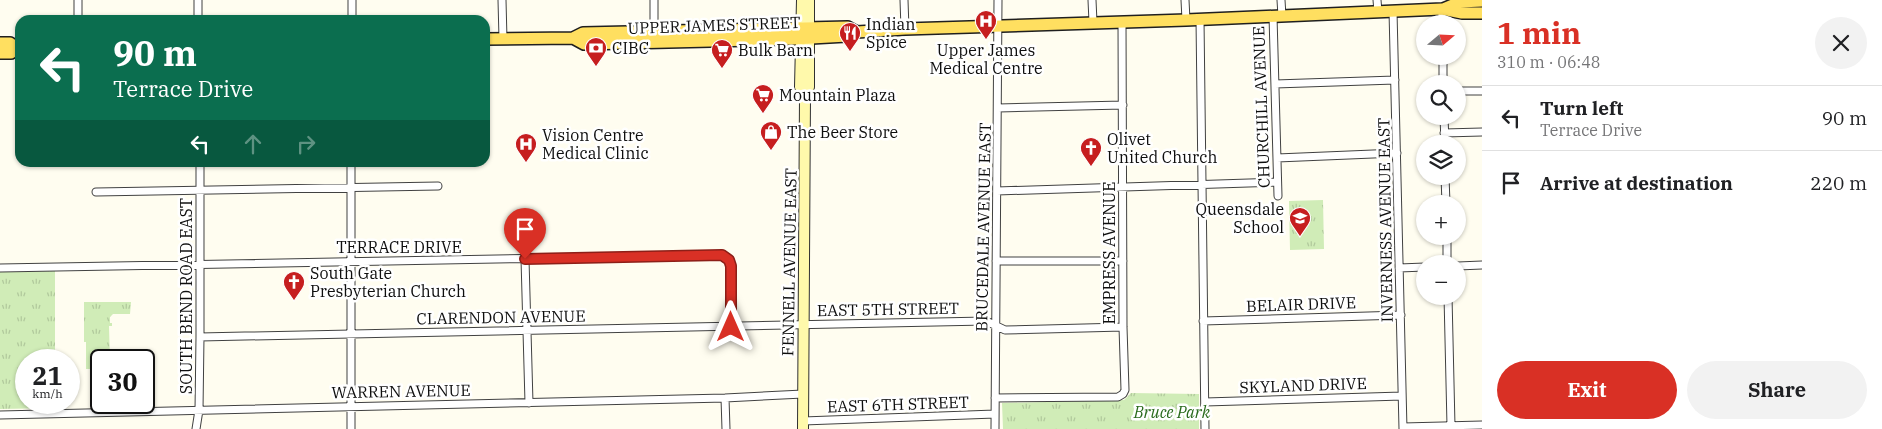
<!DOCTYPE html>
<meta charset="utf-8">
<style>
body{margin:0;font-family:"IBM Plex Serif",serif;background:#f2f2f2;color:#202124;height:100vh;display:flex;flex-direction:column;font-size:19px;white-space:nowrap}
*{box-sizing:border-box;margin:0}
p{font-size:16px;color:#757577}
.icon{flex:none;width:28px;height:28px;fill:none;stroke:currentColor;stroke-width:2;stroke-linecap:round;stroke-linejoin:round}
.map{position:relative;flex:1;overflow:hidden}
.panel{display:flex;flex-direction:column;background:#fff;width:400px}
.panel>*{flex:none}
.banner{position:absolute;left:15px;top:15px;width:475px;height:152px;border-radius:15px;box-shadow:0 1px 4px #0004;background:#0b6e4f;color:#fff;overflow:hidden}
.needle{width:32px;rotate:71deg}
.fabs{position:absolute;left:1416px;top:15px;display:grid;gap:10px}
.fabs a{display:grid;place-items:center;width:50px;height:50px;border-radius:50%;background:#fff;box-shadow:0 1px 4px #0004;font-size:25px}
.speed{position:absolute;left:15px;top:349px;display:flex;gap:10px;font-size:25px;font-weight:700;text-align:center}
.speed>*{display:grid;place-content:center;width:65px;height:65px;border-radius:50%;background:#fff;box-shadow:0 1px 4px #0004;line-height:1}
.speed small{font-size:12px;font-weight:400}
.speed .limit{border:2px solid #111;border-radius:8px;background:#fff;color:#111}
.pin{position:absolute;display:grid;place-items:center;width:42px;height:42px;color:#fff;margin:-51px -21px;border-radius:50% 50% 50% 0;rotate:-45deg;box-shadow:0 0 5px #0007}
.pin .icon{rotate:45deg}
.me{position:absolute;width:55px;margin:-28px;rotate:0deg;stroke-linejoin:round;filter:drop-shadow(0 0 4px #0008)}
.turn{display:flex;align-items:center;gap:18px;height:105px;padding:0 15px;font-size:22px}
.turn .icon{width:65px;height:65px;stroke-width:2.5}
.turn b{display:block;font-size:35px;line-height:42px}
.lanes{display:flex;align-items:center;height:48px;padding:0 15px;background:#0003;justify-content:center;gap:25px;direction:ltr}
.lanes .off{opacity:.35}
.round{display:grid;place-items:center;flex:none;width:52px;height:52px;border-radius:26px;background:#f2f2f2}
.head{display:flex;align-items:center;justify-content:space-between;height:85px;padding:0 15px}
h1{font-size:30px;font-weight:800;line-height:38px;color:#d93025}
.action{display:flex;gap:10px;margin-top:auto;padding:10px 15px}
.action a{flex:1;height:58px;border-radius:30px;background:#d93025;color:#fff;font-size:20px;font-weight:800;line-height:58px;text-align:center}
.action a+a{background:#f2f2f2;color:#202124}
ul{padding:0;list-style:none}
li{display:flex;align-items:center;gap:15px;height:65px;padding:0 15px;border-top:1px solid #e0e0e0}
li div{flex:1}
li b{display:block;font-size:19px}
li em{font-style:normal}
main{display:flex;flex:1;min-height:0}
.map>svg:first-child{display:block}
</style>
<main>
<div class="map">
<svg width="1482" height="429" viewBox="0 0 1482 429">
<defs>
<pattern id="park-tufts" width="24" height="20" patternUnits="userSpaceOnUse" patternTransform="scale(1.25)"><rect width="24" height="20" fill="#d0ecb7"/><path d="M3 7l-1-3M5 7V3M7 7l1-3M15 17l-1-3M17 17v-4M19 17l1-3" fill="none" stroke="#b1c99c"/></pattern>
</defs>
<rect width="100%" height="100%" fill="#fffdf0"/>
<path fill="url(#park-tufts)" d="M 1323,200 L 1324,249 L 1290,250 L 1289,201 Z
M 55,271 L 55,360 L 26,360 L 26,402 L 55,403 L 55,408 L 0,409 L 0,272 Z
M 84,302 L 131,302 L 130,314 L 113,314 L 110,317 L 110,323 L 112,323 L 112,326 L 109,326 L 110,360 L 101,360 L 101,369 L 86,369 L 86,342 L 84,342 Z
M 1131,393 L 1199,394 L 1199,429 L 1003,429 L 1002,403 L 1124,400 Z"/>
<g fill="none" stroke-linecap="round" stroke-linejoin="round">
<g stroke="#414141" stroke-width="9">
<path id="street" d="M 198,0 L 198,20
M 352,0 L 352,20
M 502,0 L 503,39
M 654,0 L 654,31
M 904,0 L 905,29
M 1092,0 L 1093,22
M 1185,0 L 1186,20
M 1281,0 L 1282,16
M 1377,0 L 1378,12
M 1442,9 L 1442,24
M 1393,11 L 1403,429
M 1273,16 L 1278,196
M 1200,19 L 1205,429
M 78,20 L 78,0
M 1443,56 L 1443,84
M 1275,84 L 1395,80
M 1458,91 L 1482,91
M 998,108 L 1123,105
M 1444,116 L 1445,144
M 1444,133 L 1482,132
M 1277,158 L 1397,153
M 351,162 L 351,429
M 1445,176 L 1446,204
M 997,191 L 1277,182
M 96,192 L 438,186
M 1447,236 L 1447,264
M 525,259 L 529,403
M 996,261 L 1123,261
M 1458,266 L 1482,265
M 0,268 L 723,255 L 729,260 L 731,265 L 731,327
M 1399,268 L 1425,267
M 1448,296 L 1451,426
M 1203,321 L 1401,315
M 200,337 L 986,321 L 1005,330 L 1123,327
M 725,398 L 726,429
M 995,398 L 1118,397 L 1123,394 L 1125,390 L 1123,327 L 1122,21
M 1205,402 L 1402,396
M 0,415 L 725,398 L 803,394
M 803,421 L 995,414
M 1403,427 L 1482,425
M 196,429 L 199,410 L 200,337 L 200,162
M 995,429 L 998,0"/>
</g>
<g stroke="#303030" stroke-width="12">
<path id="secondary" d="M 802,0 L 800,87 L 805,96
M 803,429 L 805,96 L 809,87 L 809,0"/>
</g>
<g stroke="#1f1f1f" stroke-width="14">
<path id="primary" d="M 1443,9 L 1460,2 L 1482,1
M 573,38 L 584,44 L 794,39 L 847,36 L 857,32 L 905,29 L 1186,20 L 1442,9 L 1462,13 L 1482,13
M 485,39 L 573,38 L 583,33 L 848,27 L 857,32
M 0,43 L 10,43 L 17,48
M 0,53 L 11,53 L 17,48 L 20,48"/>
</g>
<use href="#street" stroke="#fff" stroke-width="7"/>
<use href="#secondary" stroke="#fff9ab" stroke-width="10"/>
<use href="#primary" stroke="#ffdf60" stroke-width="11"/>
</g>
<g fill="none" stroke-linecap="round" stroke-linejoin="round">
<g stroke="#8d1f18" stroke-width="12">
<path id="route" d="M 525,259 L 722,255 L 729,260 L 731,266 L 731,327"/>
</g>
<use href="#route" stroke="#d93025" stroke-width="9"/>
</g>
<defs>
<g id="hospital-pin" transform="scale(1.125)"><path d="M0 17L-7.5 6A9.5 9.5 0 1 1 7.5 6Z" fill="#c61e1f" stroke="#fff"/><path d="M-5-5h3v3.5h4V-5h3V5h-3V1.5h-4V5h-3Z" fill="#fff"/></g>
<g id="restaurant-pin" transform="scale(1.125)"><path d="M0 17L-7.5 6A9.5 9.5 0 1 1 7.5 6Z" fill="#c61e1f" stroke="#fff"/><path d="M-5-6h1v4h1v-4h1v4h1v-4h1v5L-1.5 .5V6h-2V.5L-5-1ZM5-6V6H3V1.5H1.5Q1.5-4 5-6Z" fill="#fff"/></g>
<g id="bank-pin" transform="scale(1.125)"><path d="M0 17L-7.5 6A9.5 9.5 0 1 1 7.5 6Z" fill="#c61e1f" stroke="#fff"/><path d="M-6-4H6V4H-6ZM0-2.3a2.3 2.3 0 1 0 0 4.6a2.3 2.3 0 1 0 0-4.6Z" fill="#fff"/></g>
<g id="supermarket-pin" transform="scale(1.125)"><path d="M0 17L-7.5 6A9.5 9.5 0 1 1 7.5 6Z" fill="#c61e1f" stroke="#fff"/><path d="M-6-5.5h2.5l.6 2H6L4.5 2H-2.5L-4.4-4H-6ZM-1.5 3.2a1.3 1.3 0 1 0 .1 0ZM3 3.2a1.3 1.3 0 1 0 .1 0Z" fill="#fff"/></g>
<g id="shop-pin" transform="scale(1.125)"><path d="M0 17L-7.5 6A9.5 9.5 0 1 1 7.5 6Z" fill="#c61e1f" stroke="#fff"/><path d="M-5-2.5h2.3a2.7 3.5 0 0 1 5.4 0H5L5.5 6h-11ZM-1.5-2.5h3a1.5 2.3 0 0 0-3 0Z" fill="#fff"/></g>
<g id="church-pin" transform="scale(1.125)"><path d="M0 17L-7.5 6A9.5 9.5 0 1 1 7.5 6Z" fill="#c61e1f" stroke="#fff"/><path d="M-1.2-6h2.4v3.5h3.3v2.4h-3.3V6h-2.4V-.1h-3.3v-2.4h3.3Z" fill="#fff"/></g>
<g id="school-pin" transform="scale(1.125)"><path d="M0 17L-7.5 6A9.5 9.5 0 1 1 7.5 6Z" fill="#c61e1f" stroke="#fff"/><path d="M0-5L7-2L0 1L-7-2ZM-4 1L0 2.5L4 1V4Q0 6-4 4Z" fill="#fff"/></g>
</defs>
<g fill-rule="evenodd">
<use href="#hospital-pin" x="986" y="21"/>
<use href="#restaurant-pin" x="850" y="33"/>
<use href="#bank-pin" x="596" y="48"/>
<use href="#supermarket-pin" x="722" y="50"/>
<use href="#supermarket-pin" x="763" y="95"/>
<use href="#shop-pin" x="771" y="132"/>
<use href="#hospital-pin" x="526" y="144"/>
<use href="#church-pin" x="1091" y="148"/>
<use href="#school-pin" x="1300" y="218"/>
<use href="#church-pin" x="294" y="282"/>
</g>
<g text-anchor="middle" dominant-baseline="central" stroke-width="5" stroke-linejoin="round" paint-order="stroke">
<g font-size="16" fill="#0e0e0e" stroke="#fff" text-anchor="start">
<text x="866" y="24">Indian<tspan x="866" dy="18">Spice</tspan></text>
<text x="612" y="48">CIBC</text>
<text x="738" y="50">Bulk Barn</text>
<text x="986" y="50" text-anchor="middle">Upper James<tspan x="986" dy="18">Medical Centre</tspan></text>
<text x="779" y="95">Mountain Plaza</text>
<text x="787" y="132">The Beer Store</text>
<text x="542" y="135">Vision Centre<tspan x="542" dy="18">Medical Clinic</tspan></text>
<text x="1107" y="139">Olivet<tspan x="1107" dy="18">United Church</tspan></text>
<text x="1284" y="209" text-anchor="end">Queensdale<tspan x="1284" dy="18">School</tspan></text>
<text x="310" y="273">South Gate<tspan x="310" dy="18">Presbyterian Church</tspan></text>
</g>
<g font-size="16" fill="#0e0e0e" stroke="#fff">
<text transform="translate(714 25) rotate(-2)">UPPER JAMES STREET</text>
<text transform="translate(1261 107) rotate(-92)">CHURCHILL AVENUE</text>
<text transform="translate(1385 220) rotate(-91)">INVERNESS AVENUE EAST</text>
<text transform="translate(983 227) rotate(-89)">BRUCEDALE AVENUE EAST</text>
<text x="399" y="247">TERRACE DRIVE</text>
<text transform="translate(1109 253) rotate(-90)">EMPRESS AVENUE</text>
<text transform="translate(789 262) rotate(-89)">FENNELL AVENUE EAST</text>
<text transform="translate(186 296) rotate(-90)">SOUTH BEND ROAD EAST</text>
<text transform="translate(1301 304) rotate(-2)">BELAIR DRIVE</text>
<text transform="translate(888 309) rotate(-1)">EAST 5TH STREET</text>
<text transform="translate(501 317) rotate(-1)">CLARENDON AVENUE</text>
<text transform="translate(1303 385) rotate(-2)">SKYLAND DRIVE</text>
<text transform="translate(401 391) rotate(-1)">WARREN AVENUE</text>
<text transform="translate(898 404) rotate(-2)">EAST 6TH STREET</text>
</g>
<g font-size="16" font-style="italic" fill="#286a1b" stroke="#fff">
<text x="1172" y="412">Bruce Park</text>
</g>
</g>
</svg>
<div class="fabs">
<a><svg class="needle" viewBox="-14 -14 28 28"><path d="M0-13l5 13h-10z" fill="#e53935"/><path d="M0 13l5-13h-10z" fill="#757577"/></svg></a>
<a><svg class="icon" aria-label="search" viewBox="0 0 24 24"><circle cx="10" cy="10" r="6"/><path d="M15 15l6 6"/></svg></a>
<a><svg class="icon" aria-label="layers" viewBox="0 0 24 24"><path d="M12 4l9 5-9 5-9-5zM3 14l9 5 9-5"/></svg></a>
<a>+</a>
<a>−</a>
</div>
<div class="speed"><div>21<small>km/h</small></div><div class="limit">30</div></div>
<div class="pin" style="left:525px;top:259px;background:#d93025"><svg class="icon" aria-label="arrive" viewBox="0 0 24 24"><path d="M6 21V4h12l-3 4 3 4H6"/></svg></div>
<svg class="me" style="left:731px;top:327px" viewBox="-20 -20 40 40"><path d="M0-17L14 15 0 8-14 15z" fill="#d93025" stroke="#fff" stroke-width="4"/></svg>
<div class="banner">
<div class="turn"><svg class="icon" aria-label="left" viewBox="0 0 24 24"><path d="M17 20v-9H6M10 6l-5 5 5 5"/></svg><div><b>90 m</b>Terrace Drive</div></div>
<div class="lanes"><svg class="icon" aria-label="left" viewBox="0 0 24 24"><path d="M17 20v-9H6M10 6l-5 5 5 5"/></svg><svg class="icon off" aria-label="ahead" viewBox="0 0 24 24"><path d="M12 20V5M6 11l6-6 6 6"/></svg><svg class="icon off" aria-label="right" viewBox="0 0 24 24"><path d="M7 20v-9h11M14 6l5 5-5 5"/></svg></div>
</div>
</div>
<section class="panel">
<div class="head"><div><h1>1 min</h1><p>310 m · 06:48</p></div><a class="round"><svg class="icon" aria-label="close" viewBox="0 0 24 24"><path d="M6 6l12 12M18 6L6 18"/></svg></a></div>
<ul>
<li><svg class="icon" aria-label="left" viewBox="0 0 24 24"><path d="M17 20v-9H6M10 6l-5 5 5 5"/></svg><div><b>Turn left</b><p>Terrace Drive</p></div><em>90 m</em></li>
<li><svg class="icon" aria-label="arrive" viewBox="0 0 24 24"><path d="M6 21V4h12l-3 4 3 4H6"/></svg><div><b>Arrive at destination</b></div><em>220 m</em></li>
</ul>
<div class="action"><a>Exit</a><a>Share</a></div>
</section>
</main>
